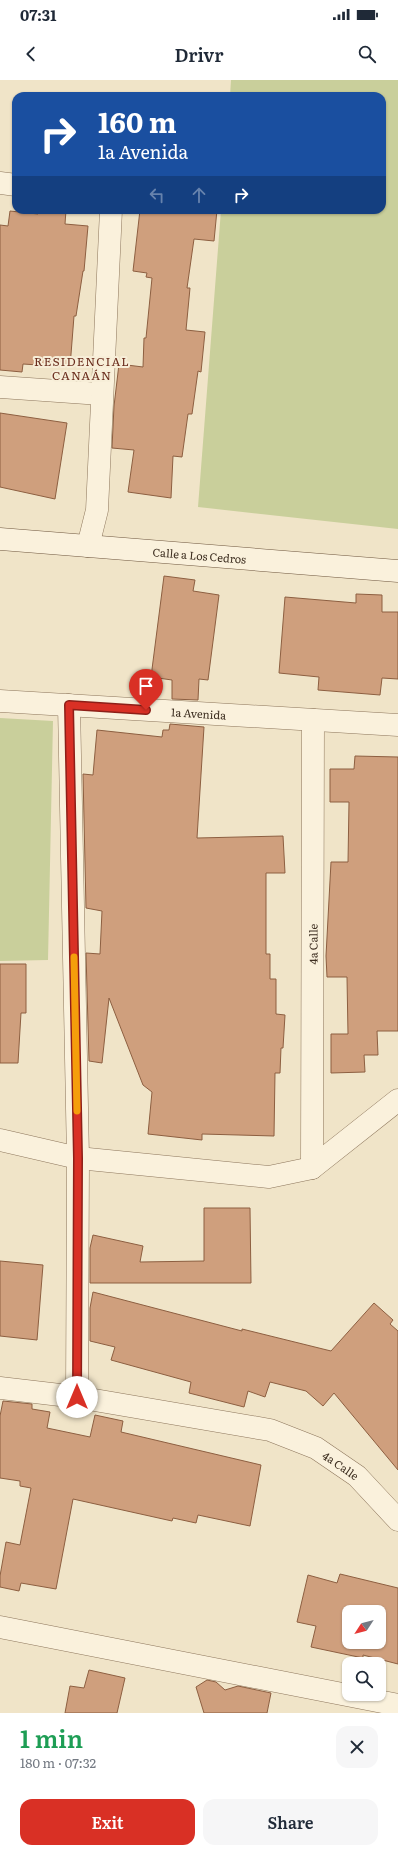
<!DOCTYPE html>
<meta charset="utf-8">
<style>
body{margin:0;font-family:Literata,serif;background:#f6f6f7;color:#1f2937;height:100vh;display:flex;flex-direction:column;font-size:15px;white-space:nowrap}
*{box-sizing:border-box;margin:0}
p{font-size:13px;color:#747a83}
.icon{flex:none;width:22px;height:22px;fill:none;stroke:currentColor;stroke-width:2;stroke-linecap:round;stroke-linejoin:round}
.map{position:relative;height:1633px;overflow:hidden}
.details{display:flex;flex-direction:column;background:#fff;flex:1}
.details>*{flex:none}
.banner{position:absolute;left:12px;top:12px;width:374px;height:122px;border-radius:12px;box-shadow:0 1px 3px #0004;background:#1a4fa0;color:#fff;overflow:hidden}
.needle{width:26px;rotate:234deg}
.controls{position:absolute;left:342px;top:1525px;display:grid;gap:8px}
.controls a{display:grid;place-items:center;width:44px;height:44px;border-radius:8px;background:#fff;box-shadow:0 1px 3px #0004;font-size:20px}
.pin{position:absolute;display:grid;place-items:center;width:34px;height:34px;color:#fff;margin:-41px -17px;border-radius:50% 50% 50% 0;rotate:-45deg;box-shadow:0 0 4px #0007}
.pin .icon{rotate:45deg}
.me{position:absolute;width:44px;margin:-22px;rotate:0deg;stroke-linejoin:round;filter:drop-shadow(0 0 3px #0008)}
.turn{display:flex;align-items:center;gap:14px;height:84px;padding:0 20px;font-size:18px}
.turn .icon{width:52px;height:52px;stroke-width:2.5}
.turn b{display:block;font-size:28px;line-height:34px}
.lanes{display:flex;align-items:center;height:38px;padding:0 20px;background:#0003;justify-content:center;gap:20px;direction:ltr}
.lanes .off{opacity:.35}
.round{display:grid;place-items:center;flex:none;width:42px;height:42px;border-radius:12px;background:#f6f6f7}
.headline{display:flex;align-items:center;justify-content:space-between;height:68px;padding:0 20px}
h1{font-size:24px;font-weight:600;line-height:30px;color:#1e9e55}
.cta{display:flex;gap:8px;margin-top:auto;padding:8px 20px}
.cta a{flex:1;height:46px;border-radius:12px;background:#d93025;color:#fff;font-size:16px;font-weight:600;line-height:46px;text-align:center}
.cta a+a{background:#f6f6f7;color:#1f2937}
.status{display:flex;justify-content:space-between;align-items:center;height:28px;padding:0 20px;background:#fff;direction:ltr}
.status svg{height:11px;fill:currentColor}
header{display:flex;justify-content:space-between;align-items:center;height:52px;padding:0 20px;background:#fff;font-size:18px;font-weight:600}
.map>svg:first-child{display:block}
</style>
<div class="status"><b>07:31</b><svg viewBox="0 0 49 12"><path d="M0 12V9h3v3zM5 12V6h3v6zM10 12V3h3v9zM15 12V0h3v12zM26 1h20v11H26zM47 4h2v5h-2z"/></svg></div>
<header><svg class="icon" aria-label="back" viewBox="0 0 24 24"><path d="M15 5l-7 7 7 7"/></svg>Drivr<svg class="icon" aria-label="search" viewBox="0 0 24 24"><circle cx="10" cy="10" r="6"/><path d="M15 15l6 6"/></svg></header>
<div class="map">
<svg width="398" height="1633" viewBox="0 0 398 1633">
<rect width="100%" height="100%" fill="#f0e4c8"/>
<path fill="#c9cf9b" d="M 231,0 L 398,0 L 398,449 L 198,427 L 221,130 L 382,130 L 382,16 L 230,16 Z
M 0,638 L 53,641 L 48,880 L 0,881 Z"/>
<path fill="#cf9f7d" stroke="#8d5f41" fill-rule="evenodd" d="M 38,130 L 66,130 L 65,144 L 88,146 L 84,191 L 83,191 L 76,236 L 74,236 L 70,287 L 23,284 L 22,292 L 0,290 L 0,145 L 8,146 L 10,131 L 38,134 Z
M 140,130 L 217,130 L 214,161 L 194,159 L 187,208 L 190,208 L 186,250 L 205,252 L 201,292 L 198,291 L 192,334 L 188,334 L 182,377 L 173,376 L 171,418 L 128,412 L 134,370 L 112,368 L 114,326 L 119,284 L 143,287 L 144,258 L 146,258 L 152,198 L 146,197 L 147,193 L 133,191 Z
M 0,333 L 67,343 L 55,419 L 0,407 Z
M 164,496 L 195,500 L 193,511 L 219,515 L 208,600 L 199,599 L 198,620 L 172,619 L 172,600 L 151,597 Z
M 356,514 L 382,515 L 382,532 L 398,532 L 398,599 L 382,598 L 380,615 L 318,610 L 319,597 L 279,593 L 285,517 L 356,523 Z
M 170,644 L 204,647 L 197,758 L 283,756 L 285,793 L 266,793 L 266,874 L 270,874 L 270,899 L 276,899 L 276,934 L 285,935 L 283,968 L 281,968 L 280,993 L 275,993 L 274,1056 L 202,1054 L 202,1060 L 148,1054 L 152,1012 L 143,1005 L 109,918 L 102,983 L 89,981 L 86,873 L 100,874 L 102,831 L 86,828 L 83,694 L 93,695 L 97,650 L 162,657 L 163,650 L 169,650 Z
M 355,676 L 398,677 L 398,951 L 377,951 L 378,975 L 364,975 L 365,992 L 331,993 L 331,954 L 348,954 L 347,897 L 327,897 L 326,876 L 331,782 L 348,782 L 349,722 L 330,722 L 330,689 L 354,689 Z
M 0,884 L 26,884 L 26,933 L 21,933 L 18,983 L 0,983 Z
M 204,1128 L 250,1128 L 251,1203 L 90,1203 L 90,1168 L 93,1155 L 143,1166 L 140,1182 L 204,1181 Z
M 0,1181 L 43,1185 L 37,1260 L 0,1256 Z
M 93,1212 L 242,1251 L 242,1249 L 331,1271 L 374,1223 L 393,1240 L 390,1244 L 398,1251 L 398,1390 L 334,1313 L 323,1326 L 306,1311 L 270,1302 L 265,1317 L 248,1311 L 244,1327 L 189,1313 L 191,1302 L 111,1280 L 115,1267 L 90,1261 L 90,1228 Z
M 3,1321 L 32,1324 L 32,1329 L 50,1332 L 47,1348 L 90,1357 L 95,1335 L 123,1341 L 121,1352 L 261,1385 L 250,1446 L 198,1435 L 196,1443 L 173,1438 L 172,1441 L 73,1419 L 56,1509 L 21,1503 L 19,1511 L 0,1507 L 0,1496 L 6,1462 L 20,1465 L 31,1408 L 20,1406 L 20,1401 L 0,1398 L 0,1336 Z
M 340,1494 L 398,1508 L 398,1584 L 363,1575 L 363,1578 L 311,1567 L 316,1546 L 297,1542 L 308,1495 L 337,1503 ZM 349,1532 L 379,1532 L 379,1562 L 349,1562 Z
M 89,1590 L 125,1598 L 117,1633 L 65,1633 L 70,1606 L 84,1608 Z
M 207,1600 L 216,1602 L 225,1610 L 238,1606 L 271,1613 L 267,1633 L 204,1633 L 196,1607 Z"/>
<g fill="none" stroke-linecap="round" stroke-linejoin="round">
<g stroke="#8d765c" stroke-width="23">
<g id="street">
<path d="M 0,103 L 16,105"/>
<path d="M 0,307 L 101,314"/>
<path d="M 88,466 L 97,430 L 111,130"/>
<path id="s1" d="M 0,621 L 398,645"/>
<path d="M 69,625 L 78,1078 L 77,1317"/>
<path d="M 0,1060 L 78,1078 L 269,1097 L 312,1088 L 398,1020"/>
<path id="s2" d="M 312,1088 L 313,640"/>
<path id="s3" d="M 0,1308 L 77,1317 L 270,1350 L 316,1368 L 357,1396 L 398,1440"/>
<path d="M 0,1547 L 398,1625"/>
</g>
</g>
<g stroke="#6f573f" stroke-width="23">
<g id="secondary">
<path id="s4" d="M 0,459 L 398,491"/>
</g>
</g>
<use href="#street" stroke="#faf1dc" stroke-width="22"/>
<use href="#secondary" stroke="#faf1dc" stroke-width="22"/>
</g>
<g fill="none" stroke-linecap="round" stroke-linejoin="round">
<g stroke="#8d1f18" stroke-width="10">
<path id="route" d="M 77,1317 L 78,1078 L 69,625 L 146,630"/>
</g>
<use href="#route" stroke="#d93025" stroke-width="7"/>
<path stroke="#f59e0b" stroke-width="7" d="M 74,877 L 77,1031"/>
</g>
<g text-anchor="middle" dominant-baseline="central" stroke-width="4" stroke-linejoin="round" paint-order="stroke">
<g font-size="11" fill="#3d2e20" stroke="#f7eed8">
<text stroke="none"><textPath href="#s4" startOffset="200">Calle a Los Cedros</textPath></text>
<text stroke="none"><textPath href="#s1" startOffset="199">1a Avenida</textPath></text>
<text stroke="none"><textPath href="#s2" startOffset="224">4a Calle</textPath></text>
<text stroke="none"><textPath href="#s3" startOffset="353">4a Calle</textPath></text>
</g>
<g font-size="12" letter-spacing="1" fill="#6b2e1e" stroke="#f7eed8">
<text x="82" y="281">RESIDENCIAL<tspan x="82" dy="14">CANAÁN</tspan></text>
</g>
</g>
</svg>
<div class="controls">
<a><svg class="needle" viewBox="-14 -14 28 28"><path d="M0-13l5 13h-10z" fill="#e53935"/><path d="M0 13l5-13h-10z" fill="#747a83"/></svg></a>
<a><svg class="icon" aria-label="search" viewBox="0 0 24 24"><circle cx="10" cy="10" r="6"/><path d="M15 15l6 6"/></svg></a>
</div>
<div class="pin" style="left:146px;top:630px;background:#d93025"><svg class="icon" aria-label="arrive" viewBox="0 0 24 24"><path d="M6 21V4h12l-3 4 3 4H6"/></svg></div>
<svg class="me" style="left:77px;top:1317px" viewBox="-20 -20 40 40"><circle r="19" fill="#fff"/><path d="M0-13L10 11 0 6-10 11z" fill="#d93025"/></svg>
<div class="banner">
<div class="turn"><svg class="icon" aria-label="right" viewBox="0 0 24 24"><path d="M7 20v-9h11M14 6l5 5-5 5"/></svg><div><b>160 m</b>1a Avenida</div></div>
<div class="lanes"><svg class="icon off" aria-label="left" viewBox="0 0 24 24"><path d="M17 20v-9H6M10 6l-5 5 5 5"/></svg><svg class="icon off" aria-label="ahead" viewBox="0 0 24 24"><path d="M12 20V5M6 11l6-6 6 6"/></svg><svg class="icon" aria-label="right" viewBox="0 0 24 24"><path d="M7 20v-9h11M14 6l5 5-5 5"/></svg></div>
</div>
</div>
<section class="details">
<div class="headline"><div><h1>1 min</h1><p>180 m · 07:32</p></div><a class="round"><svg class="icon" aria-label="close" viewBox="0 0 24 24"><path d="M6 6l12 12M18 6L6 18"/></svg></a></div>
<div class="cta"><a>Exit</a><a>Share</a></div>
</section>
